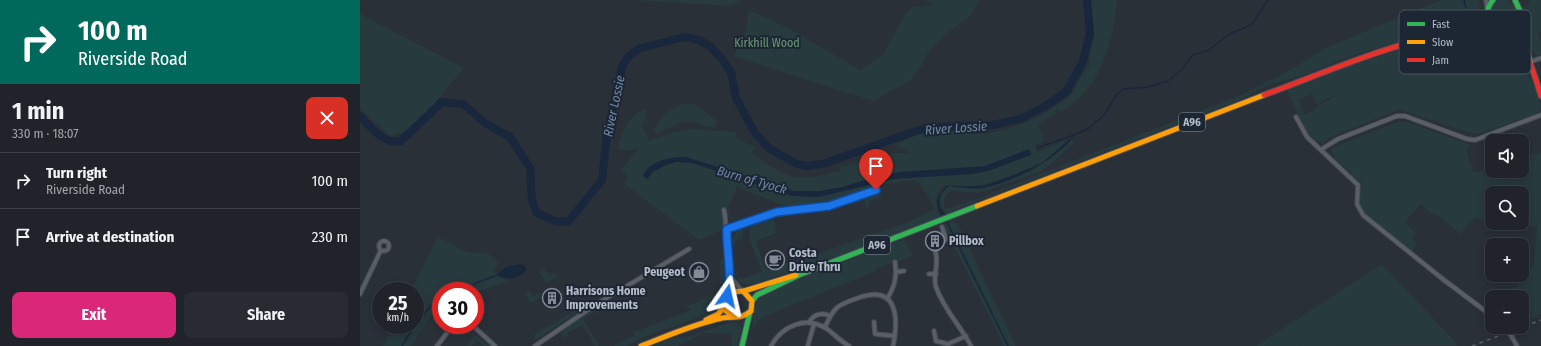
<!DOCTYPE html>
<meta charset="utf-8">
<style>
body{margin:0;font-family:"Fira Sans Condensed",sans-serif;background:#282c32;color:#f1f3f6;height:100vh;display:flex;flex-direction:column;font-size:15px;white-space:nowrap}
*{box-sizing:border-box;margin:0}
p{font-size:13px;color:#a2a4a8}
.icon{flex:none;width:22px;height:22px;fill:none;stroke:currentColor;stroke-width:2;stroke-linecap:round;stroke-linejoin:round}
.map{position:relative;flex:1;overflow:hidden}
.details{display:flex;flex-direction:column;background:#20242a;width:360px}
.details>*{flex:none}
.hud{background:#00695c;color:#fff;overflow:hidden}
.tools{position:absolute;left:1125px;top:134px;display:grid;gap:8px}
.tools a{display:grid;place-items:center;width:44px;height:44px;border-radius:8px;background:#20242a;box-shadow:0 2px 10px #0003,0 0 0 1px #3d4147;font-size:20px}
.speed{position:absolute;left:12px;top:282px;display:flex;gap:8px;font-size:20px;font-weight:700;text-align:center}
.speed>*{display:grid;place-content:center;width:52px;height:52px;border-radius:50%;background:#20242a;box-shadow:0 2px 10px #0003,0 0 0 1px #3d4147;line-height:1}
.speed small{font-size:10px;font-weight:400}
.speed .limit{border:6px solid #d22;background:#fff;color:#111}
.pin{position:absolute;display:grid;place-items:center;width:34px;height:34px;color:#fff;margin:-41px -17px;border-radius:50% 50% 50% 0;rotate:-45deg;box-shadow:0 0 4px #0007}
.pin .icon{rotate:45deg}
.me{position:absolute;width:44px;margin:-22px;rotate:11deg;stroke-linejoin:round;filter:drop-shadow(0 0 3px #0008)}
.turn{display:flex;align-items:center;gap:14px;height:84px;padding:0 12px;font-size:18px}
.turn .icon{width:52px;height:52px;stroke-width:2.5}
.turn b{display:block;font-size:28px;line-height:34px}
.round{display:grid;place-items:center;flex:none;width:42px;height:42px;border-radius:8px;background:#282c32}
.headline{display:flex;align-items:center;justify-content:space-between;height:68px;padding:0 12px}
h1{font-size:24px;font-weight:700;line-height:30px}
.primary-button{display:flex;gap:8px;margin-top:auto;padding:8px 12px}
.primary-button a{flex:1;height:46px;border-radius:8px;background:#db2777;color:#fff;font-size:16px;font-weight:700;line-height:46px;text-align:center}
.primary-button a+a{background:#282c32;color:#f1f3f6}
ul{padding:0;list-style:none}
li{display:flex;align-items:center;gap:12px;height:56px;padding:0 12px;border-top:1px solid #3d4147}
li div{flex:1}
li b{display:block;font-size:15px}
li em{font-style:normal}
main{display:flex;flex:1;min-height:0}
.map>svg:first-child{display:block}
</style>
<main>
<section class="details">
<div class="hud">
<div class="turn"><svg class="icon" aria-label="right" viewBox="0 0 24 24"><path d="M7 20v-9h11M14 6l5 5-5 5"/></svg><div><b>100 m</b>Riverside Road</div></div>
</div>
<div class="headline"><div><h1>1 min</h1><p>330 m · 18:07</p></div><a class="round" style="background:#d93025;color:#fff"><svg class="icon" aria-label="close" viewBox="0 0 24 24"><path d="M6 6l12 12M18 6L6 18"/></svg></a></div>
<ul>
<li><svg class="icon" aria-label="right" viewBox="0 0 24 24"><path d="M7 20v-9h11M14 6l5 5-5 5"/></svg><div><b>Turn right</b><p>Riverside Road</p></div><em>100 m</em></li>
<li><svg class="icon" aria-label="arrive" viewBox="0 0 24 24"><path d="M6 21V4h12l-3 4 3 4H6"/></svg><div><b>Arrive at destination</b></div><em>230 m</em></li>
</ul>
<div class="primary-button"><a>Exit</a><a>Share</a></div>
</section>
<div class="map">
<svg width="1181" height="346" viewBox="0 0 1181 346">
<rect width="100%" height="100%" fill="#2a3038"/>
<path fill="#273a3e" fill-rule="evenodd" d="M1129 12a13 13 0 1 1 26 0a13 13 0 1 1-26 0Z
M 271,0 L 379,0 L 382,2 L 368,6 Z
M 565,0 L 620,0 L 610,16 L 585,35 L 568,52 L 561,66 L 550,81 L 513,101 L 373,56 L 384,41 L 389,10 L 430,29 L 500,70 L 524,54 L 544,15 L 553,7 L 575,5 Z
M 732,0 L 757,0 C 754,40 740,93 700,112 L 697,109 L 694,111 L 696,114 L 678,124 L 684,141 L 675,145 L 677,152 L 704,141 L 705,143 L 682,163 L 640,180 L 622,186 L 584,185 C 574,195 574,209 582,217 L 429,275 L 428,273 L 393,284 L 384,284 L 378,281 C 375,268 363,235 381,229 L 383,231 L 382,239 L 375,241 L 375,245 L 372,245 C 373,255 373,274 382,279 L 402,271 L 389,238 L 390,226 L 411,219 L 414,221 L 417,233 L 396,241 L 405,268 L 408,270 L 432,261 L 422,226 L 432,260 L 435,262 L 502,238 L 502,236 C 508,234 513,234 518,233 C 531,230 567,214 575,208 L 559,182 L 556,183 L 555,180 L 519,185 L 464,205 L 427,207 L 405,213 L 424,206 L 377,187 L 368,208 L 371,218 L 376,221 L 393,217 L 376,222 L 369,218 L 367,209 L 363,210 L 364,229 L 339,240 L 263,183 L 268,177 L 261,170 L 279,148 L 266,151 L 258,148 C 263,131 267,117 285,109 L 287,117 L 281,125 L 288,137 L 287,141 L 312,133 L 332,129 L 376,132 L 377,136 L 376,138 L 395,147 L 392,153 C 413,167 426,181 453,177 C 462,176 471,172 480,172 L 480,165 L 483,167 L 532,153 L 550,153 L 536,145 C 551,137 568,127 586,129 C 596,130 605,134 616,134 C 648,133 681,118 706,99 C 716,91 720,75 729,66 L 731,48 L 734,36 L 731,7 Z
M 1081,0 L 1120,0 L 1119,13 L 1113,22 L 1006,51 L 940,76 L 908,85 L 880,100 L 594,210 L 587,216 C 579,204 574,197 589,186 C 638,189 680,174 713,137 L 713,144 L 690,165 L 679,172 L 626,191 L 617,193 L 592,191 C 585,194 582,203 585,209 L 614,200 L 881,95 L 932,69 L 965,48 Z
M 1170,0 L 1181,0 L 1181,32 L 1178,33 L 1181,41 L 1181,56 C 1164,53 1163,22 1163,8 L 1167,7 Z
M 0,14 L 104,68 L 75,103 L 48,130 L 30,136 L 0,108 Z
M 1121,33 L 1148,34 L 1156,42 L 1181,105 L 1180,110 L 1176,114 L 1122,133 L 1114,134 L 1044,111 L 1038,110 L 970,137 L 962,143 L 957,141 L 956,142 L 944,129 L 927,90 C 992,64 1051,43 1121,33 ZM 952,94 L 957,104 L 972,96 L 973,98 L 958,105 L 959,107 L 945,115 L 939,100 Z
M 326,103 L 335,104 L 358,122 L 354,127 C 345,128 338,122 329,122 C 319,121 307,130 298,134 L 294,132 C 298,116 312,107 326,103 Z
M 1038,122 L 1047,122 L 1111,145 L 1106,150 L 1113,172 L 1132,169 L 1132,171 L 1162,171 L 1162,158 L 1181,152 L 1181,314 L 1162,322 L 1162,297 L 1148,297 L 1174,263 L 1177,227 L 1169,226 L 1162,219 L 1162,193 L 1132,193 L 1132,211 L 1124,221 L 1115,218 L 1100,234 L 1079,216 L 1070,213 L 1061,204 L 1045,222 L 1057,234 L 1052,238 L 1057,244 L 1052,251 L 1004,212 L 999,203 L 1002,183 L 976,160 L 971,148 Z
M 519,191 L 522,200 L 519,198 L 508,202 L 509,209 L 507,210 L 505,203 L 506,198 Z
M 592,221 L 598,224 L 656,346 L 644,346 L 583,225 Z
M 78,237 L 107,252 L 129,254 L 138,263 L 137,267 L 132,271 L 149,281 L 115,292 L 81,291 L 81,299 L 74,307 L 76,309 L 51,346 L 23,346 L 33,325 L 55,325 L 55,291 L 51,291 Z
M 544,239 L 553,256 L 517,268 L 516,271 L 402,317 L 393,329 L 394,307 L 398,299 L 421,286 Z
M 360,260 L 363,260 L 364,288 L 358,305 L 353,310 L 322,324 L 295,332 L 266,346 L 253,346 L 275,335 L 274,332 L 331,310 L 324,303 L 331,305 C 361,291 361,294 360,260 Z
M 1022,264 L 1098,345 L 896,346 Z
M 184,268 L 190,276 L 194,272 L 197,276 L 194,279 L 186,282 L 179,272 Z
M 169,290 L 173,296 L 180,293 L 182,296 L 171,303 L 164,293 Z
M 246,293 L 176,340 L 174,338 L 175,334 Z
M 233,310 L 237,313 L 236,315 L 234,312 L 223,319 L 239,346 L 235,346 L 223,325 L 207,333 L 208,336 L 204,338 L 202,336 L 203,330 Z
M 372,322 L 377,323 L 382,329 L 377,346 L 372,346 L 371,334 L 344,333 L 318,346 L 291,346 L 307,339 L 330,336 Z
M 115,335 L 128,345 L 128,346 L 124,346 L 116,339 L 112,346 L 107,346 Z"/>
<path fill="#19273c" d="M 715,135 C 696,160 653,182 623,188 C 612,190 600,187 589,186 C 582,191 578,198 580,207 L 585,214 L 581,215 L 578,209 L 577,199 L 586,186 L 622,186 L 652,176 L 682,163 Z
M 669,149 L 671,155 L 628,171 L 612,174 L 534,179 L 459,197 L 432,196 L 332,163 L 316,162 L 306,165 L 293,172 L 287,179 L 283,176 C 288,161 312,156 326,157 L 434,191 L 460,191 L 482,187 L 519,176 L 541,172 L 625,166 Z
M 159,264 L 164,265 L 167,269 C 163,277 146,282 139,276 L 138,273 L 146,267 Z"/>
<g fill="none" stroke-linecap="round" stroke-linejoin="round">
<path stroke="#19273c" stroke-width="1.5" d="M 1104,0 L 1106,8
M 677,148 L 714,135 L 729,128 L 744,115 L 757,94 L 764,89 L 788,87 L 808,81 L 823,68 L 833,55 L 849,50 L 869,34 L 891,25 L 908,0
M 586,220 L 648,346
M 104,291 L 116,283 L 140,274
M 55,325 L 81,294
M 42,346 L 55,325"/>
<path stroke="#19273c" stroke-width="8" d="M 0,116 C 11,127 23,145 41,141 L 82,102 L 103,104 L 125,123 L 150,137 L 170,168 L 172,201 L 177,213 L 195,221 L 208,222 L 242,180 L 247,134 L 262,67 L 268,57 L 278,49 L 324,37 L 339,40 L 351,47 L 362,59 L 371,72 L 376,98 L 395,133 L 410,149 L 437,164 L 448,166 L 463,164 L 553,132 L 572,127 L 633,125 L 660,119 L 684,107 L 707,91 L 723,61 L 730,33 L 727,0"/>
<g stroke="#484c55" stroke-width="5.5">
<path id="street" d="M 1126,0 L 1127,7
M 1170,62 L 1181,58
M 936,117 L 947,137 L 998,185 L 997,204 L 1003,215 L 1084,280 L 1132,316
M 962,149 L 978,139 L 1037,116 L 1045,116 L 1107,139 L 1115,140 L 1181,115
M 364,210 C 367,223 365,234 366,247 C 367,264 372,277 367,294
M 582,227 L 586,239 L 575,250 C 580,263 572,276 576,287 C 584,310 600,325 611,346
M 367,229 L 417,212 L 469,206 L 516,190
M19 246a5 5 0 1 1 10 0a5 5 0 1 1-10 0Z
M 536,272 L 544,271
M 569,274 L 576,274
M 371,277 L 380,289
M 0,294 L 21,250
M 527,299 C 535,286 537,277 535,262
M 514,322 L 515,334 L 535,336
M 449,323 C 453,314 462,312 470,316
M 112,325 L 135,346
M 465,327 C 474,307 477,305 498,298 C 537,284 539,316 533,346
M 574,331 L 576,341 L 588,344 L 606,336
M 1153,339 L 1157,346
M 448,345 L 454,324
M 77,346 L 93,325
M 175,346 L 235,305 L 329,249
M 411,346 C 422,326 446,315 467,329 C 474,334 480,341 489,346"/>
</g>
<g stroke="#484c55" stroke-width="7">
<path id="fast" d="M 1133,0 C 1124,11 1126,22 1138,30
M 1131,30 L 1149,29 L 1158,22 L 1160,11 L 1155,0
M 392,301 L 397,295 L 439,275 L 617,206
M 382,346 L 390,312"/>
</g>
<g stroke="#484c55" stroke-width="7">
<path id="slow" d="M 1160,19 L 1170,62
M 1097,28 L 1114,25 L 1127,12
M 617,206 L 904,95
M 384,291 L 436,275
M 346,320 L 358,314 L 364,307
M 281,346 C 307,336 334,324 362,318 C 374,316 380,320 391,311 L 392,301 L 383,291 L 371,292 L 365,299 L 366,311 L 374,317"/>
</g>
<g stroke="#484c55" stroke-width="7">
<path id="jam" d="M 1146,31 C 1167,44 1174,74 1181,96
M 904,95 C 956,76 1006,54 1059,40 C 1082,34 1108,27 1131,30"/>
</g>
<use href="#street" stroke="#5a5e66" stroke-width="3.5"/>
<use href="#fast" stroke="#30b455" stroke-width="5"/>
<use href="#slow" stroke="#ff9f0a" stroke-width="5"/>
<use href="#jam" stroke="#e5322d" stroke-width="5"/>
<path stroke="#595d64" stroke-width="1.5" stroke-dasharray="4 4" stroke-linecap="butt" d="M 1112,346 L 1181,320"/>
<g stroke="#484c55" stroke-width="5.5" stroke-linecap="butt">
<path id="street-bridge" d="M 1146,327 L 1153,339"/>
</g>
<use href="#street-bridge" stroke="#5a5e66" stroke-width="3.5"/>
</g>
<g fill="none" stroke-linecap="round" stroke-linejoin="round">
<g stroke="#114b97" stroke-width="10">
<path id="route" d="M 367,296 C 373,273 366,251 367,229 L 417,212 L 469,206 L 516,190"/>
</g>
<use href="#route" stroke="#1a73e8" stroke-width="7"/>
</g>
<defs>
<g id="building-ring" transform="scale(1)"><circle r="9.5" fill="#1d2633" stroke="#848b96" stroke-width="1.5"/><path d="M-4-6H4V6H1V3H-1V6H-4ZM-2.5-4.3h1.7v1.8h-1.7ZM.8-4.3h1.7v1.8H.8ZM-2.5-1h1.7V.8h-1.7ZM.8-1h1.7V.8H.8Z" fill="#848b96"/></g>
<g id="cafe-ring" transform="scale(1)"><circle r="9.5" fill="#1d2633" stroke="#848b96" stroke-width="1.5"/><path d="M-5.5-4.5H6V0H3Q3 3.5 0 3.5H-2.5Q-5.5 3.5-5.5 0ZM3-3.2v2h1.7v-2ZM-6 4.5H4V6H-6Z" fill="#848b96"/></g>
<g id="shop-ring" transform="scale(1)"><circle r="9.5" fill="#1d2633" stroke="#848b96" stroke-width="1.5"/><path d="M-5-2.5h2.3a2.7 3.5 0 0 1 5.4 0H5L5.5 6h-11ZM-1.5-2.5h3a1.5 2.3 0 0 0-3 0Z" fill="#848b96"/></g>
</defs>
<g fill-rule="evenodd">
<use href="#building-ring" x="575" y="241"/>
<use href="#cafe-ring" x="415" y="260"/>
<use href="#shop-ring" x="339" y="272"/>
<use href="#building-ring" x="192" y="298"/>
</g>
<g text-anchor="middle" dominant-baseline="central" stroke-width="4" stroke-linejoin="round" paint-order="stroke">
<g fill="#1d2633" stroke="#878f9c" stroke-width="1">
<rect x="819" y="113" width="26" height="18" rx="3"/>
<rect x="504" y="236" width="26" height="18" rx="3"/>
</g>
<g font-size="11" font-weight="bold" fill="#b4bcc9">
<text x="832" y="122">A96</text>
<text x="517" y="245">A96</text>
</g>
<g font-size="12" fill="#6b9a76" stroke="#1d2633">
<text x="407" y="43">Kirkhill Wood</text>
</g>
<g font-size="12" font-weight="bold" fill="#b4bcc9" stroke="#1d2633" text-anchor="start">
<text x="589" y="241">Pillbox</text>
<text x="429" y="253">Costa<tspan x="429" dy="14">Drive Thru</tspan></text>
<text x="325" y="272" text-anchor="end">Peugeot</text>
<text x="206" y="291">Harrisons Home<tspan x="206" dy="14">Improvements</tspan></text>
</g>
<g font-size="13" font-style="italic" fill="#6d86a8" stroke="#1d2633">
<text transform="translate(254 106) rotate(-78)">River Lossie</text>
<text transform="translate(596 128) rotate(-4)">River Lossie</text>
<text transform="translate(392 180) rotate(16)">Burn of Tyock</text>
</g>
</g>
<rect x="1039" y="10" width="132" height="64" rx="6" fill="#1d2633" stroke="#4a5360" stroke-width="1"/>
<rect x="1047" y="22" width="18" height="4" fill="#30b455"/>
<rect x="1047" y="40" width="18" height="4" fill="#ff9f0a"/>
<rect x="1047" y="58" width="18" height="4" fill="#e5322d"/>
<g font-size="11" fill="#b4bcc9">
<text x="1072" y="28">Fast</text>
<text x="1072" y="46">Slow</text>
<text x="1072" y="64">Jam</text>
</g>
</svg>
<div class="tools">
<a><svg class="icon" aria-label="sound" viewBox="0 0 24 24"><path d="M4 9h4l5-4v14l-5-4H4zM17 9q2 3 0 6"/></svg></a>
<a><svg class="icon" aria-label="search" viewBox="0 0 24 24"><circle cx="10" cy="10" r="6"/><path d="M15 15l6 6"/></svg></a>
<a>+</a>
<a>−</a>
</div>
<div class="speed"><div>25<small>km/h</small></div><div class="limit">30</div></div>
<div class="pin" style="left:516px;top:190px;background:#d93025"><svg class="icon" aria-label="arrive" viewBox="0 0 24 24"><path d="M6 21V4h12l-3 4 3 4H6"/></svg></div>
<svg class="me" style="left:367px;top:296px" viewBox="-20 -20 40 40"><path d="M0-17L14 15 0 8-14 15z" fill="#1a73e8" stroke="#fff" stroke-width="4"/></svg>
</div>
</main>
